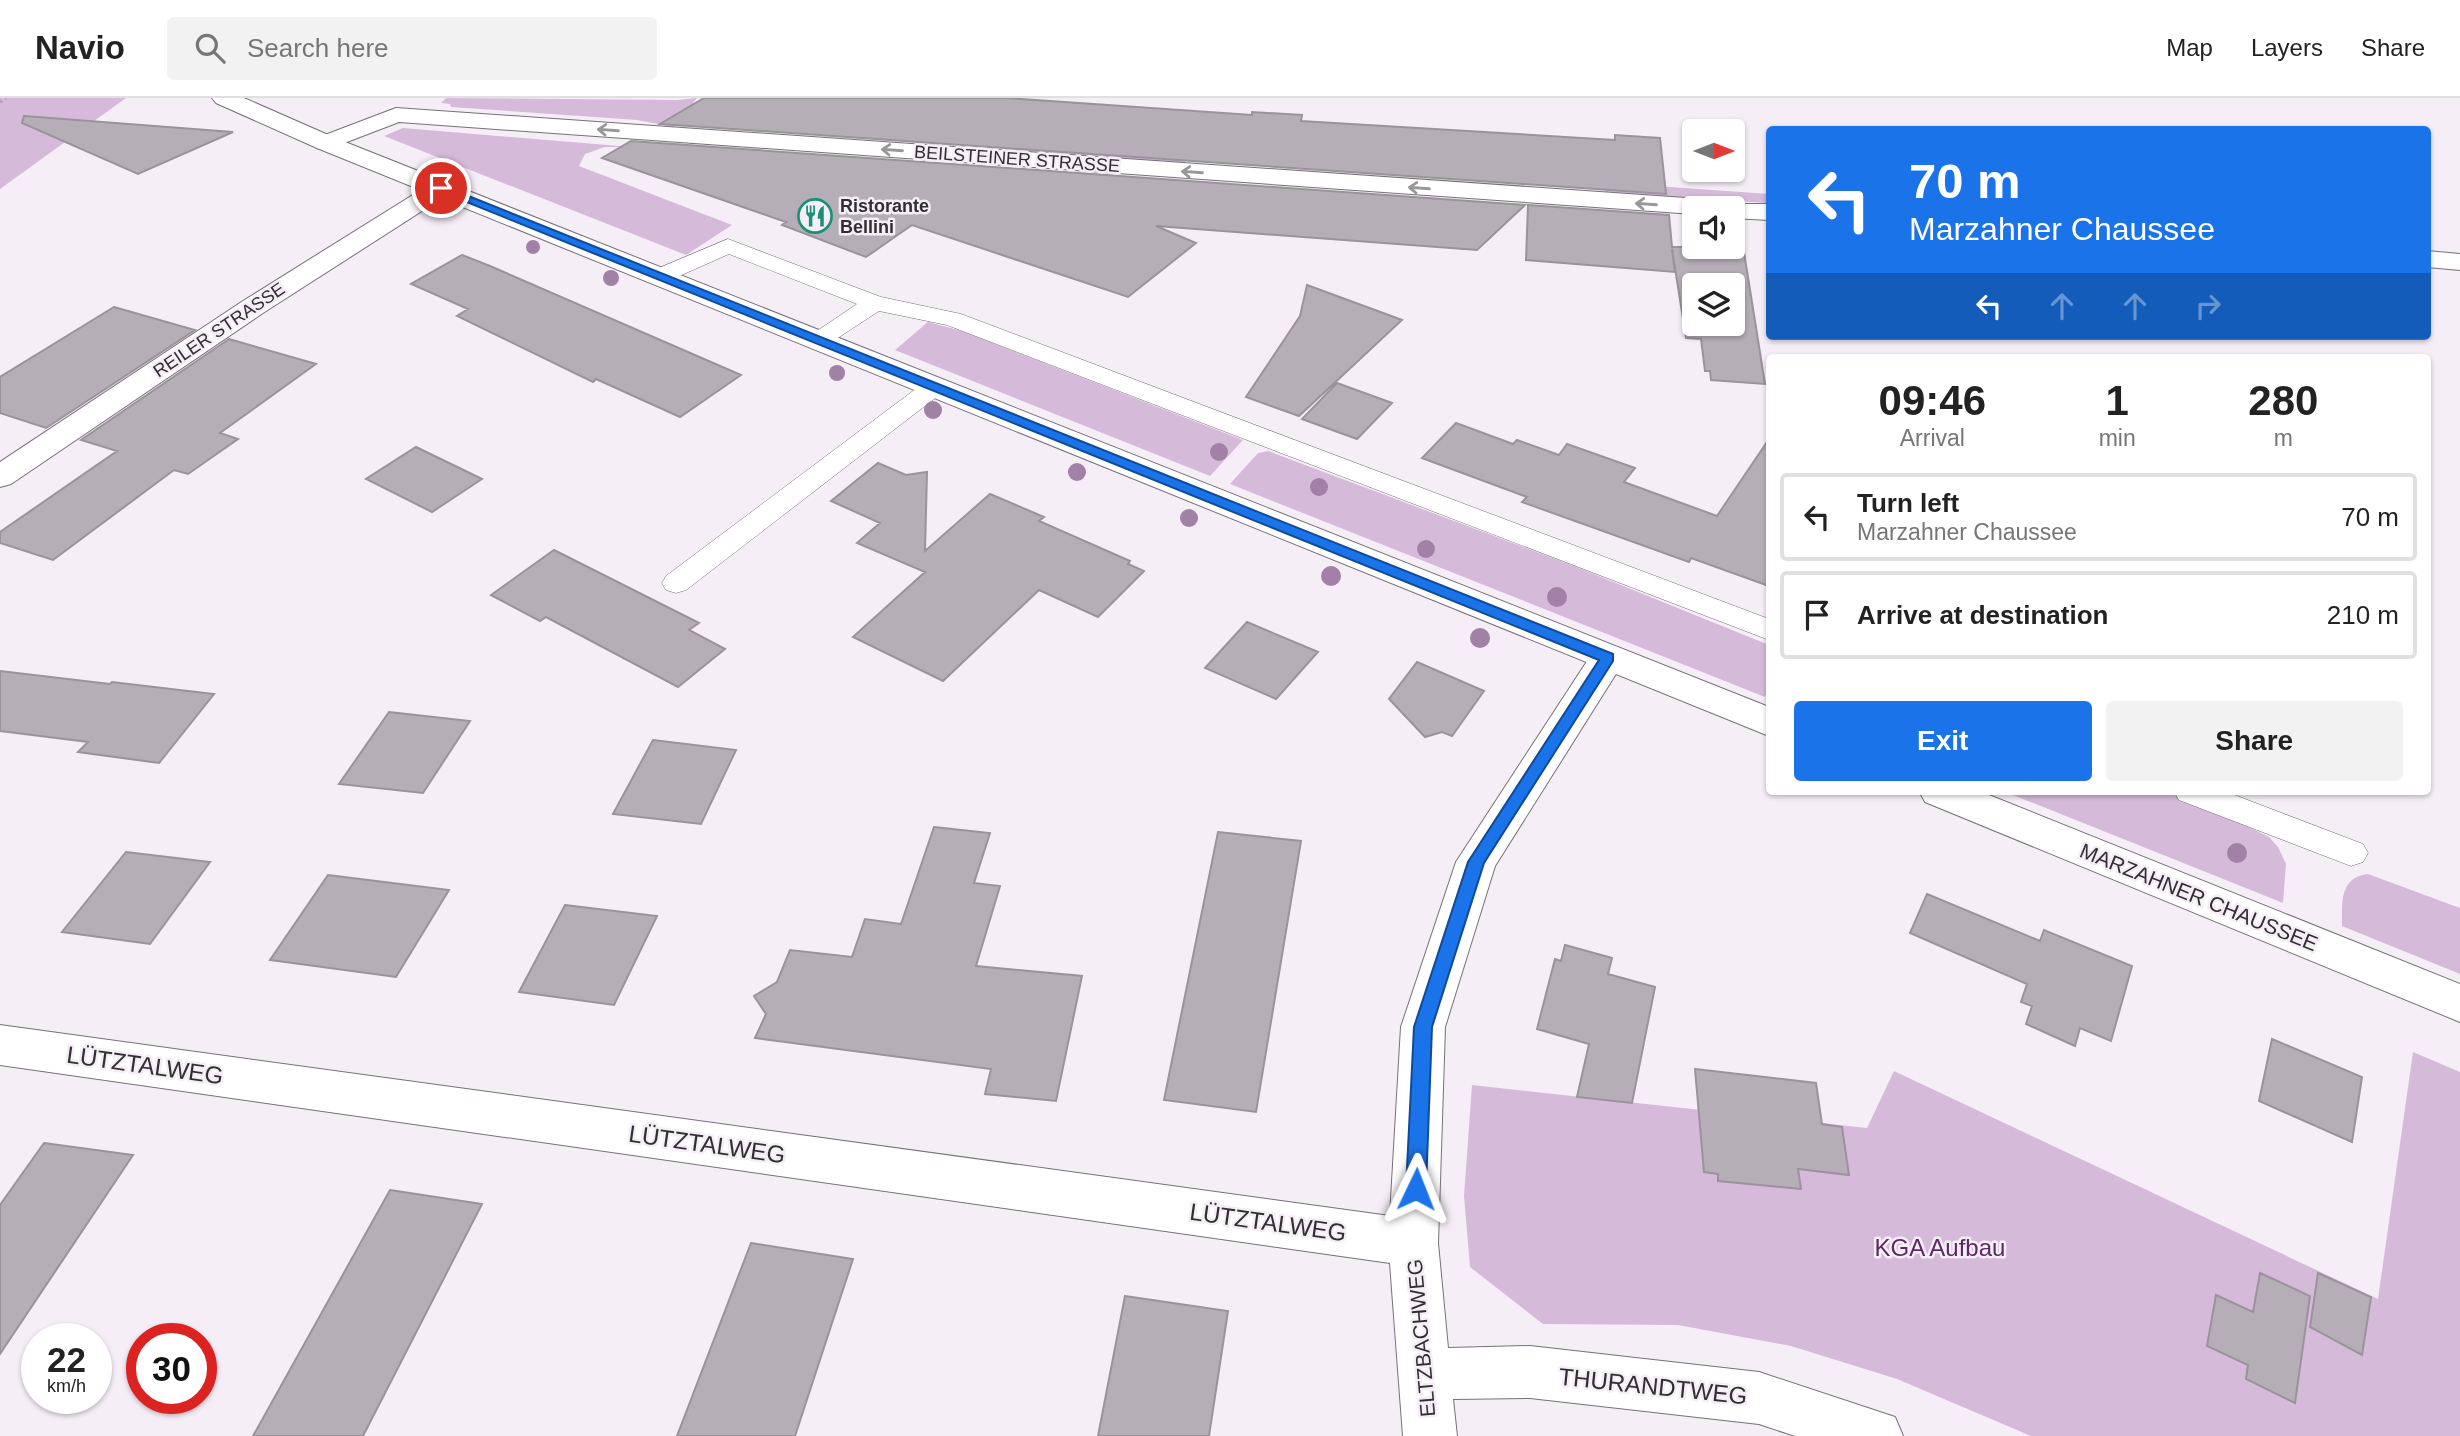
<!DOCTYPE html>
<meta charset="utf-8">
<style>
body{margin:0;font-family:Helvetica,sans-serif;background:#f2f2f2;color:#222;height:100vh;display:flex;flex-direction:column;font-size:26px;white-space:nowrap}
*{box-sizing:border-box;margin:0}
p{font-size:23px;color:#767676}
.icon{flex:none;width:38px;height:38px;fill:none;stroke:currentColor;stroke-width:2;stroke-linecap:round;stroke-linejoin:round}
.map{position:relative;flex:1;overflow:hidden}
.panel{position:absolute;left:1766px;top:256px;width:665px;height:441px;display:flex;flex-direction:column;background:#fff;border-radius:7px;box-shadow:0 2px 5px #0004}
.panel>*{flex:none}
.banner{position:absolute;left:1766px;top:28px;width:665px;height:214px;border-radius:7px;box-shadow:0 2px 5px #0004;background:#1a73e8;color:#fff;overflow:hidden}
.needle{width:46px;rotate:90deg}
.tools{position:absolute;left:1682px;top:21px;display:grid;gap:14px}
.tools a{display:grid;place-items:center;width:63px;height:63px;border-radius:7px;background:#fff;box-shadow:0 2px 5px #0004;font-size:35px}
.speed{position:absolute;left:21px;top:1225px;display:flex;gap:14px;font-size:35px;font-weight:700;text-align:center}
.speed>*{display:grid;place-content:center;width:91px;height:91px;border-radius:50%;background:#fff;box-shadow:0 2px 5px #0004;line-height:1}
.speed small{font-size:18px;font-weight:400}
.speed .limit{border:10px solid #d22;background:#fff;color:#111}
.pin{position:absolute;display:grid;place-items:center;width:60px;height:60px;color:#fff;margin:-30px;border:4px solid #fff;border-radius:50%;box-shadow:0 2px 7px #0007}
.me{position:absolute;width:77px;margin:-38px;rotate:2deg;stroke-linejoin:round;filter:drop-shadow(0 0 5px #0008)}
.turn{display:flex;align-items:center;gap:24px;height:147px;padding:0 28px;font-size:32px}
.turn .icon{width:91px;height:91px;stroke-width:2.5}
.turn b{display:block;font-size:49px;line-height:60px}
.lanes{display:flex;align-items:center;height:66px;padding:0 28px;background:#0003;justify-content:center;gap:35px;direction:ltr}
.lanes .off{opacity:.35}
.eta{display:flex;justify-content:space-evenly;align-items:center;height:119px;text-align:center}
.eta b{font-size:42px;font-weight:800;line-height:49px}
.button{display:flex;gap:14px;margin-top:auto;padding:14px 28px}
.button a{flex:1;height:80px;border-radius:7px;background:#1a73e8;color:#fff;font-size:28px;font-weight:800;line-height:80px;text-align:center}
.button a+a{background:#f2f2f2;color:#222}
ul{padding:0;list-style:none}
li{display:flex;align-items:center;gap:21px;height:88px;margin:0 14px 10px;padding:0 14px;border:4px solid #e0e0e0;border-radius:7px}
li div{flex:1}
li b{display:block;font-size:26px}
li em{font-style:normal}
header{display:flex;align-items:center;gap:42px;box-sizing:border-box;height:98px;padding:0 35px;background:#fff;border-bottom:2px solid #e0e0e0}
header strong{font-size:33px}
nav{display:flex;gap:38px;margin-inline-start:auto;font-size:24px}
.search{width:490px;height:63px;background:#f2f2f2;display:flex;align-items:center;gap:18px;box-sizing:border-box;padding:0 24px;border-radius:7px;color:#767676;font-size:26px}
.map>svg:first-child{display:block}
</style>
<header>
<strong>Navio</strong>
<div class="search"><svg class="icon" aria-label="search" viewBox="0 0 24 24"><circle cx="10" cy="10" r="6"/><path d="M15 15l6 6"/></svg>Search here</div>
<nav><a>Map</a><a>Layers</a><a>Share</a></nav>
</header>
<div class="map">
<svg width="2460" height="1338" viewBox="0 0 2460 1338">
<rect width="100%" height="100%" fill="#f6eef7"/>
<path fill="#d6bada" d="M 0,0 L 126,0 L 0,91 Z
M 446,0 L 677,2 L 697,0 L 674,29 L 637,22 L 451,9 L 450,6 L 441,5 Z
M 403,30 L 631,49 L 605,49 L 585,56 L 579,68 L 732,127 L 686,157 L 384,38 Z
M 1002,43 L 1194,56 L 1183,65 L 1006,52 Z
M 1600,84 L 1769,96 L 1767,105 L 1606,95 Z
M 928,224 L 962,233 L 1243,342 L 1210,378 L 895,252 Z
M 1268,353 L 1574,468 L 1769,547 L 1769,591 L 1765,599 L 1230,386 L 1258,355 Z
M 2003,693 L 2163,693 L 2212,711 L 2269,739 L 2278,749 L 2286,766 L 2283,805 Z
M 2368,776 L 2460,810 L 2460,876 L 2342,828 C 2342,806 2339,779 2368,776 Z
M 2413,954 L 2460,974 L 2460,1338 L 2031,1338 L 1897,1281 L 1791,1248 L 1678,1227 L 1543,1226 L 1470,1169 L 1464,1098 L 1472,987 L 1867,1030 L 1894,973 L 2378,1201 Z"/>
<path fill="#b6aeb7" stroke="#9a939b" stroke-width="2" fill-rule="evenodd" d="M 704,0 L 1007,0 L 1252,17 L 1252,14 L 1302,17 L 1301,23 L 1615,42 L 1615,37 L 1660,40 L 1666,96 L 660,26 Z
M 24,18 L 233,34 L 138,76 L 22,25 Z
M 631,43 L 1525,107 L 1477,152 L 1156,128 L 1196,145 L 1128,199 L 912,127 L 866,159 L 782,127 L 786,124 L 602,60 Z
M 1528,107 L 1669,117 L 1672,149 L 1730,149 L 1731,153 L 1744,154 L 1765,286 L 1711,282 L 1710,273 L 1705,273 L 1701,241 L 1686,240 L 1672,151 L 1675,174 L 1526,162 ZM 1694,187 L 1732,187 L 1732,226 L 1694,226 Z
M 462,157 L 490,168 L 741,277 L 680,319 L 596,281 L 593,284 L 457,218 L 468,211 L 411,186 Z
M 1307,187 L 1402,222 L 1299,318 L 1246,299 L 1300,218 Z
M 114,209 L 195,232 L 46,330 L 0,315 L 0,279 Z
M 229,241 L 316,266 L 220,335 L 238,341 L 188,376 L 174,372 L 53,462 L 0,445 L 0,434 L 117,353 L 81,342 Z
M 1337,285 L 1392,305 L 1357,341 L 1302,321 Z
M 1456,325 L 1513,346 L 1517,342 L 1559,357 L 1567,346 L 1635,370 L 1624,384 L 1717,418 L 1769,341 L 1769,488 L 1691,460 L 1689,464 L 1522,404 L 1527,399 L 1422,360 Z
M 416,349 L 482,381 L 432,414 L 366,381 Z
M 878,365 L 906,377 L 927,374 L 925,453 L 990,396 L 1044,419 L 1039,423 L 1130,463 L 1128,466 L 1144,473 L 1098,519 L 1039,492 L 943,583 L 853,539 L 925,474 L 857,445 L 880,425 L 831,403 Z
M 554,452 L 699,525 L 689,532 L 725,551 L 678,589 L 546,519 L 540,523 L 491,497 Z
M 1247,524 L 1318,554 L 1276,601 L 1205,570 Z
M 1417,564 L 1484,593 L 1452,638 L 1442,634 L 1425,639 L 1389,601 Z
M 0,573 L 110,586 L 112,584 L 214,596 L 159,665 L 78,654 L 88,644 L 0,633 Z
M 389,614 L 470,623 L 423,695 L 339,686 Z
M 653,642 L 736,652 L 701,726 L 613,716 Z
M 934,729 L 990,735 L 974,785 L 1000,788 L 976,868 L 1082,878 L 1056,1003 L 985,996 L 991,971 L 755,940 L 766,916 L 754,898 L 777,884 L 790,852 L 852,859 L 865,821 L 901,826 Z
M 1218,734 L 1301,743 L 1256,1014 L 1164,1002 Z
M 126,754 L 210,764 L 150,846 L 62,834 Z
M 328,777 L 449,792 L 396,879 L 270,862 Z
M 1927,796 L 2040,843 L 2044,832 L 2132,868 L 2111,943 L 2080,930 L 2075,948 L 2026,926 L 2032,908 L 2021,904 L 2027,886 L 1910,835 Z
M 565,807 L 657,818 L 614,907 L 519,894 Z
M 1565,847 L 1612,860 L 1608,876 L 1655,889 L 1632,1005 L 1577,999 L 1589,946 L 1537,931 L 1555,861 L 1561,863 Z
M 2272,941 L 2362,979 L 2352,1044 L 2259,1003 Z
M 1695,971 L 1816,985 L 1822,1026 L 1842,1029 L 1849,1077 L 1798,1071 L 1801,1091 L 1718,1083 L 1718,1076 L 1704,1074 Z
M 44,1045 L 133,1057 L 0,1256 L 0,1107 Z
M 390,1092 L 482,1106 L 363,1338 L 253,1338 Z
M 751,1145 L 853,1161 L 795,1338 L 677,1338 Z
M 2260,1175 L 2310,1198 L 2295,1305 L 2246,1281 L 2248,1267 L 2207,1248 L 2216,1197 L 2253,1214 Z
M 2318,1175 L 2371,1199 L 2362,1257 L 2310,1229 Z
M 1125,1198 L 1228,1213 L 1209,1338 L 1098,1338 Z"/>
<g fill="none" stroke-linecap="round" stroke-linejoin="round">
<g stroke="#777078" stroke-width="1">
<path id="lane" d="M 728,141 L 881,199 L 961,216 L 1769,521 L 1769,542 L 947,227 L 879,213 L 827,247 L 811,247 L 807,242 L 811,237 L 857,206 L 729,156 L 668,183 L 652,183 L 649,178 L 652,173 Z
M 934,282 L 943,284 L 946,289 L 943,294 L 686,492 L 676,495 L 666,492 L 662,485 L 666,478 L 925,284 Z
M 2174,693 L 2224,693 L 2363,746 L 2368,755 L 2363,764 L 2351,768 L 2179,702 Z"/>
</g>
<g stroke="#777078" stroke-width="2">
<path id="street" d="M 396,10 L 1714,102 L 1724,106 L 1769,106 L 1769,122 L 1732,120 L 1732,110 L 1694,110 L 1694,116 L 399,24 L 326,52 L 317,50 L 314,45 L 317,40 Z
M 441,82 L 450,85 L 454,90 L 450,95 L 263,215 L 11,386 L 0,389 L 0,364 L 243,203 L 432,85 Z
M 2427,153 L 2460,156 L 2460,172 L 2427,169 Z
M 1608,547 L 1621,551 L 1626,560 L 1495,768 L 1445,929 L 1438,1145 L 1448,1250 L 1530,1248 L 1759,1274 L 1895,1319 L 1903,1338 L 1795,1338 L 1759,1326 L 1530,1300 L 1453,1301 L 1457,1338 L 1403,1338 L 1390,1165 L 0,967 L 0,927 L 1390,1118 L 1401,929 L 1456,764 L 1595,551 Z"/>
</g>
<g stroke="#777078" stroke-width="2">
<path id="secondary" d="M 212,0 L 244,0 L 335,40 L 1769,609 L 1769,638 L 317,50 L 216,5 Z
M 1919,693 L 1979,693 L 2460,886 L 2460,924 L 1925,704 Z"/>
</g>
<path stroke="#ada7ae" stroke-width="3.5" stroke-dasharray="2.5 3.5" stroke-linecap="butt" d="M 0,4 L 6,0"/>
<use href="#lane" fill="#fff" fill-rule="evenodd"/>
<use href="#street" fill="#fff" fill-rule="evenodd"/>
<use href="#secondary" fill="#fff" fill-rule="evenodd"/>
</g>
<g fill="#a281a7">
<circle cx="533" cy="149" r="7"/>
<circle cx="611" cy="180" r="8"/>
<circle cx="837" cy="275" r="8"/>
<circle cx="933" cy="312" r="9"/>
<circle cx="1219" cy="354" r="9"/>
<circle cx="1077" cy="374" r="9"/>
<circle cx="1319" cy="389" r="9"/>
<circle cx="1189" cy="420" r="9"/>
<circle cx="1426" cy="451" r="9"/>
<circle cx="1331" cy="478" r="10"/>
<circle cx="1557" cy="499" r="10"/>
<circle cx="1480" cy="540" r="10"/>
<circle cx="2237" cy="755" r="10"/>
</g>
<defs><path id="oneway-shaft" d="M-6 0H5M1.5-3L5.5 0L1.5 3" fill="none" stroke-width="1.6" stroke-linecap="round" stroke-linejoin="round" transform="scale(1.75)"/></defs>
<g stroke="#989798">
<use href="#oneway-shaft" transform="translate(608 32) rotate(-176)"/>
<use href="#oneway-shaft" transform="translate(892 52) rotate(-176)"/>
<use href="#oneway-shaft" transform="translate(1192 74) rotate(-176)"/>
<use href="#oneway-shaft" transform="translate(1419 90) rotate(-176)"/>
<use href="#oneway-shaft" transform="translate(1646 106) rotate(-176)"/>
</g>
<path fill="#1a73e8" stroke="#114b97" stroke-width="2" d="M 441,87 L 1613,556 L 1613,563 L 1484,765 L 1432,929 L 1426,1091 L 1423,1097 L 1416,1100 L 1409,1097 L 1406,1091 L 1414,929 L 1468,764 L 1599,562 L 437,92 L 437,88 Z"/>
<defs>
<g id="restaurant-ring" transform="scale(1.75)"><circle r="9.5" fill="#f6eef7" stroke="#1a9174" stroke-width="1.5"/><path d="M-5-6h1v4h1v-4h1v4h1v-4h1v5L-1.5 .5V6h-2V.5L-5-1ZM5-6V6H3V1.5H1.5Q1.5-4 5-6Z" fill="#1a9174"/></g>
</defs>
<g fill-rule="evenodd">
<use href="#restaurant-ring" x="815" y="118"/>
</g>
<g text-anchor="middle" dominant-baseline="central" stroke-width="5" stroke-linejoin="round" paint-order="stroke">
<g font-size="18" fill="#312f32" stroke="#f6eef7">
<text transform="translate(1017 61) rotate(4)">BEILSTEINER STRASSE</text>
<text transform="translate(219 232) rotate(-34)">REILER STRASSE</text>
</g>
<g font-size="18" font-weight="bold" fill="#312f32" stroke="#f6eef7" text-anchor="start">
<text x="840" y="108">Ristorante<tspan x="840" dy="21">Bellini</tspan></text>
</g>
<g font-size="21" fill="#312f32" stroke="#f6eef7">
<text transform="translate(2199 799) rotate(22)">MARZAHNER CHAUSSEE</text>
<text transform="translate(1421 1240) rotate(-95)">ELTZBACHWEG</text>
</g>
<g font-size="24" fill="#312f32" stroke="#f6eef7">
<text transform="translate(145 967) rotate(8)">LÜTZTALWEG</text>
<text transform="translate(707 1046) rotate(8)">LÜTZTALWEG</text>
<text transform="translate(1268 1124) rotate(8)">LÜTZTALWEG</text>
<text transform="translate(1653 1288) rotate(6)">THURANDTWEG</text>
</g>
<g font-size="24" fill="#5d2866" stroke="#f6eef7">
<text x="1940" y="1149">KGA Aufbau</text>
</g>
</g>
</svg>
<div class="tools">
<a><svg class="needle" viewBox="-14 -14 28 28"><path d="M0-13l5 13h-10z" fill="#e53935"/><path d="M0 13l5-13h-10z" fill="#767676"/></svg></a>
<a><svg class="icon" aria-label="sound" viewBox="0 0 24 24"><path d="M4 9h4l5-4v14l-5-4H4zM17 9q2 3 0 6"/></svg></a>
<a><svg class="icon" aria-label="layers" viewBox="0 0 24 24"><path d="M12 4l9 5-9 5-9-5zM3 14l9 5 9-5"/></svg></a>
</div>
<div class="speed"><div>22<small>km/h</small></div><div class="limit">30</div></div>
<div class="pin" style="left:441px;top:90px;background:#d93025"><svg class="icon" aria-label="arrive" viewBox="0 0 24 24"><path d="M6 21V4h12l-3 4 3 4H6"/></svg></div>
<svg class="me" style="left:1416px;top:1091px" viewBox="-20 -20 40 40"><path d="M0-17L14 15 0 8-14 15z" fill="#1a73e8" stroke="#fff" stroke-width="4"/></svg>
<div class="banner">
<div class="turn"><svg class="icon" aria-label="left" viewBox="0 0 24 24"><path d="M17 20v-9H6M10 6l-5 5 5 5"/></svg><div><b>70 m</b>Marzahner Chaussee</div></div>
<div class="lanes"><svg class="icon" aria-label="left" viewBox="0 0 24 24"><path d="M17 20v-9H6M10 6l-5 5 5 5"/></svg><svg class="icon off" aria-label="ahead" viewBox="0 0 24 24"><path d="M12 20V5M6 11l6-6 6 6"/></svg><svg class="icon off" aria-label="ahead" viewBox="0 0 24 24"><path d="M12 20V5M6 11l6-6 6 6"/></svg><svg class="icon off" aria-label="right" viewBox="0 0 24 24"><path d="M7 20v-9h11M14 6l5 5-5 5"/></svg></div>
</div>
<section class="panel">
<div class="eta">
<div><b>09:46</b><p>Arrival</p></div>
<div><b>1</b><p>min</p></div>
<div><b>280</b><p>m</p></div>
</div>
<ul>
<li><svg class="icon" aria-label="left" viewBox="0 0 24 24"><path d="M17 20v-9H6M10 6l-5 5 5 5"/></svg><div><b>Turn left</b><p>Marzahner Chaussee</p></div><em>70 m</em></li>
<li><svg class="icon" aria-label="arrive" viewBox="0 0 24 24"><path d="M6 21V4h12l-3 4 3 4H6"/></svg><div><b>Arrive at destination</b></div><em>210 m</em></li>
</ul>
<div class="button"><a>Exit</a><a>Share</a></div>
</section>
</div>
